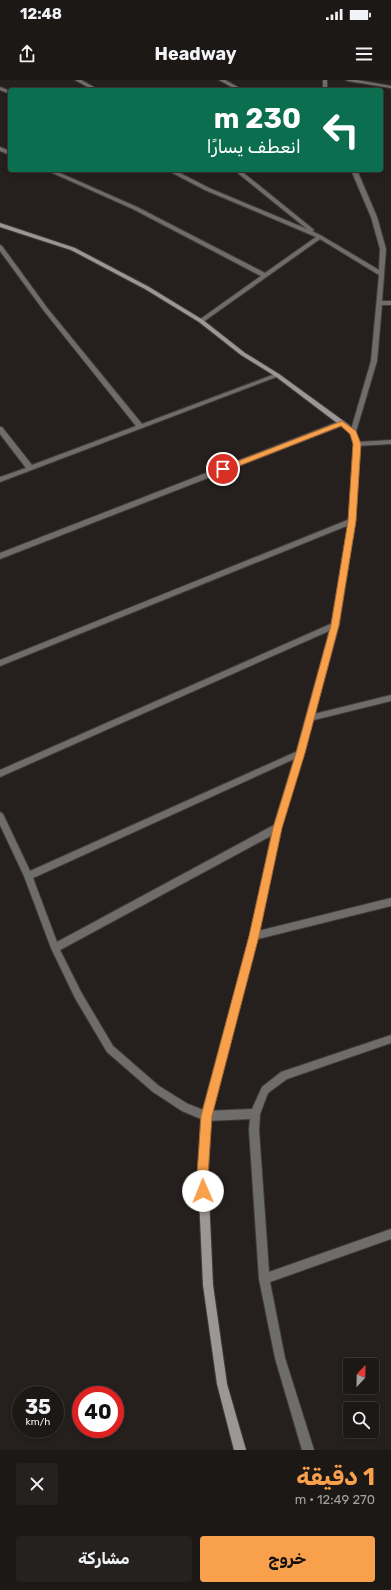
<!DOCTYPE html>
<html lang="ar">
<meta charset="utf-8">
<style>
body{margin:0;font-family:Rubik,Vazirmatn,sans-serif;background:#25211f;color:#f1f3f6;direction:rtl;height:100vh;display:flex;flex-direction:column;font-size:15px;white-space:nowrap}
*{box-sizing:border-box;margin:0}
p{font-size:13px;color:#a0a0a1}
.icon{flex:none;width:22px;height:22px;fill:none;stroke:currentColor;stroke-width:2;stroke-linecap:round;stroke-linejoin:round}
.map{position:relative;height:1370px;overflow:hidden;direction:ltr}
.drawer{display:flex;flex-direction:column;background:#1c1816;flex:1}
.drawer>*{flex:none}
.banner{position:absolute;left:8px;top:8px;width:375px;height:84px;border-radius:4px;box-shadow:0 2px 6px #0003,0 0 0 1px #3a3735;direction:rtl;background:#0b6e4f;color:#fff;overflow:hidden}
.needle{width:26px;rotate:22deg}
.fabs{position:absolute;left:343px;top:1278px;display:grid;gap:8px}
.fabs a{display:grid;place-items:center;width:36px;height:36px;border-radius:4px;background:#1c1816;box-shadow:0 2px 6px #0003,0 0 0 1px #3a3735;font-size:20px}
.speed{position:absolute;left:12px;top:1306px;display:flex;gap:8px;font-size:20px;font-weight:700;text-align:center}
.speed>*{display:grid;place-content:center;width:52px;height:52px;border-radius:50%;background:#1c1816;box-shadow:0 2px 6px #0003,0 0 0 1px #3a3735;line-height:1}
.speed small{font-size:10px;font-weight:400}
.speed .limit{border:6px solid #d22;background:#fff;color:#111}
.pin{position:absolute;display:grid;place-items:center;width:34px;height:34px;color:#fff;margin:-17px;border:2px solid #fff;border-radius:50%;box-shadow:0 1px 4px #0007}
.me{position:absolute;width:44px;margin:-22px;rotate:359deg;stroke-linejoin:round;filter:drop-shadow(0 0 3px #0008)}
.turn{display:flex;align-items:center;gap:14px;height:84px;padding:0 16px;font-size:18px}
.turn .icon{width:52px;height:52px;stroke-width:2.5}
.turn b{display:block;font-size:28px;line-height:34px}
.round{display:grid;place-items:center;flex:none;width:42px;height:42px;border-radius:4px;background:#25211f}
.overview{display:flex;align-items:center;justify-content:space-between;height:68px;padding:0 16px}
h1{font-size:24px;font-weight:700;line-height:30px;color:#f9a04c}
.primary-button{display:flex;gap:8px;margin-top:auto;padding:8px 16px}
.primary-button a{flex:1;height:46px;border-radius:4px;background:#f9a04c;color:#111;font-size:16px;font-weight:700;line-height:46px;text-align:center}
.primary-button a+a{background:#25211f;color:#f1f3f6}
.status{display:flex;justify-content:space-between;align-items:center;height:28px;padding:0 20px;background:#1c1816;direction:ltr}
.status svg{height:11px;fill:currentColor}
header{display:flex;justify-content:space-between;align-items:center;height:52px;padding:0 16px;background:#1c1816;font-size:18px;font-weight:700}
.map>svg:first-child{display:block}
</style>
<div class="status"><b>12:48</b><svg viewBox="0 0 49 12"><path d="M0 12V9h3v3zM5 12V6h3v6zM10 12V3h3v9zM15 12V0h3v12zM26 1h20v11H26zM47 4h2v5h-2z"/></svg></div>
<header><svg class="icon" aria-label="menu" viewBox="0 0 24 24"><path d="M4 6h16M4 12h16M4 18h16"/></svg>Headway<svg class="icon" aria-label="share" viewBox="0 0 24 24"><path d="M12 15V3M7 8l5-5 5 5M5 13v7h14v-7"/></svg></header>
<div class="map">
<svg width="391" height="1370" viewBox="0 0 391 1370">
<rect width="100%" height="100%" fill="#25201e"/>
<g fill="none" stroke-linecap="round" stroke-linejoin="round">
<g stroke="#413c3a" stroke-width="2">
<path id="street" d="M 75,0 L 81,0 L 99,10 L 93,10 Z
M 219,0 L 225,0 L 243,10 L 237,10 Z
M 323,0 L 327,0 L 327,10 L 323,10 Z
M 346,0 L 357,0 L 391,6 L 391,8 L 348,1 Z
M 0,7 L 10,11 L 10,14 L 0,10 Z
M 0,67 L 10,71 L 10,75 L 0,71 Z
M 46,90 L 53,90 L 137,127 L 265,193 L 316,157 L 205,110 L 167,90 L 174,90 L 209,108 L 307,149 L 234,90 L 240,90 L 313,149 L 314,150 L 312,151 L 322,156 L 379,190 L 380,169 L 371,137 L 351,90 L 357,90 L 377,137 L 386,169 L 382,221 L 391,221 L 391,225 L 382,225 L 377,281 L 355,355 L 351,355 L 350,353 L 371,281 L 379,195 L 320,159 L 203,242 L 199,242 L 199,240 L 261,196 L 133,129 Z
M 0,165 L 2,166 L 48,229 L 142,344 L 275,294 L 279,294 L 280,295 L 279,296 L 0,402 L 0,397 L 26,388 L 0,354 L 0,347 L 2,347 L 32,385 L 136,346 L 44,231 L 0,171 Z
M 340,341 L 344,341 L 345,343 L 344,345 L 0,479 L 0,473 Z
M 391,360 L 391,364 L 357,366 L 354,364 L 357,362 Z
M 350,439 L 354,439 L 355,441 L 354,443 L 0,586 L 0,580 Z
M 335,542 L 338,543 L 339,545 L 338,547 L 0,697 L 0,690 Z
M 391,615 L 391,621 L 310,641 L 307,640 L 306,638 L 307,636 L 310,635 Z
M 300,670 L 303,671 L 304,673 L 303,675 L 33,798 L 57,862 L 274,745 L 277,744 L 280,745 L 281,748 L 280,751 L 60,870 L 81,912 L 113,966 L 159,1006 L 188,1024 L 206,1031 L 252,1029 L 262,1007 L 281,992 L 391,955 L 391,963 L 287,999 L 268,1013 L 260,1034 L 259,1050 L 269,1192 L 391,1149 L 391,1159 L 270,1202 L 285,1278 L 314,1370 L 302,1370 L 275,1278 L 259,1199 L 249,1050 L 250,1039 L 206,1041 L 182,1031 L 153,1012 L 107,972 L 75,918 L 51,868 L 24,796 L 0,745 L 0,732 L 3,734 L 30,791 Z
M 391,818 L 391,826 L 254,860 L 251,859 L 250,856 L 251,853 L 254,852 Z"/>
</g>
<g stroke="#413c3a" stroke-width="2">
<path id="secondary" d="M 0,143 L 75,168 L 149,207 L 203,240 L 245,273 L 279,294 L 349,345 L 356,353 L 360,364 L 355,441 L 339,545 L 304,673 L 281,748 L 258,856 L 211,1036 L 208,1095 L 213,1205 L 227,1304 L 246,1370 L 234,1370 L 217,1304 L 203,1205 L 198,1095 L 201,1036 L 250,856 L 273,748 L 296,673 L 331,545 L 349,441 L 354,364 L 350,354 L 345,349 L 275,296 L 241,275 L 199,242 L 145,209 L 71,170 L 0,147 Z"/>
</g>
<use href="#street" fill="#6f6c6c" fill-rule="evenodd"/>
<use href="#secondary" fill="#9c9797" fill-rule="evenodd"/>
</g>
<path fill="#f9a04c" stroke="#a26831" d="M 342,341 L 356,351 L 361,364 L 356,441 L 339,545 L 305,673 L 282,748 L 259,856 L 212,1036 L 208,1095 L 209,1111 L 207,1115 L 203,1117 L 199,1115 L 197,1095 L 201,1036 L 249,856 L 273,748 L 296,673 L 331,545 L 348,441 L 353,364 L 350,354 L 341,346 L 226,391 L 223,392 L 219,389 L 220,388 Z"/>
</svg>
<div class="fabs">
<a><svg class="needle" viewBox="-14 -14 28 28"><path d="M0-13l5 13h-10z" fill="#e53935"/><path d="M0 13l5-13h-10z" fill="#a0a0a1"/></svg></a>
<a><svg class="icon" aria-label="search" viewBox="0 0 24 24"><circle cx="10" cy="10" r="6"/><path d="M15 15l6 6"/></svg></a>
</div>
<div class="speed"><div>35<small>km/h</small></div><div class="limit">40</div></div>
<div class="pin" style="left:223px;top:389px;background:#d93025"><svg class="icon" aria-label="arrive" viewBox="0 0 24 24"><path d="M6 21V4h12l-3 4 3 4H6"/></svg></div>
<svg class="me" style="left:203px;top:1111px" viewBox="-20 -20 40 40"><circle r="19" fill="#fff"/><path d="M0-13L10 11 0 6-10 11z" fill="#f9a04c"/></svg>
<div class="banner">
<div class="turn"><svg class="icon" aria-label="left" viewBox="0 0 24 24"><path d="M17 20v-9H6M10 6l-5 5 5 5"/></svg><div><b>230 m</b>انعطف يسارًا</div></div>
</div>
</div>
<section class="drawer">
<div class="overview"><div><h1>1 دقيقة</h1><p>270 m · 12:49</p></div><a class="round"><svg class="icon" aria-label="close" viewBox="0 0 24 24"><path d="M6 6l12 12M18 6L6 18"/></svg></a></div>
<div class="primary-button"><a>خروج</a><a>مشاركة</a></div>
</section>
